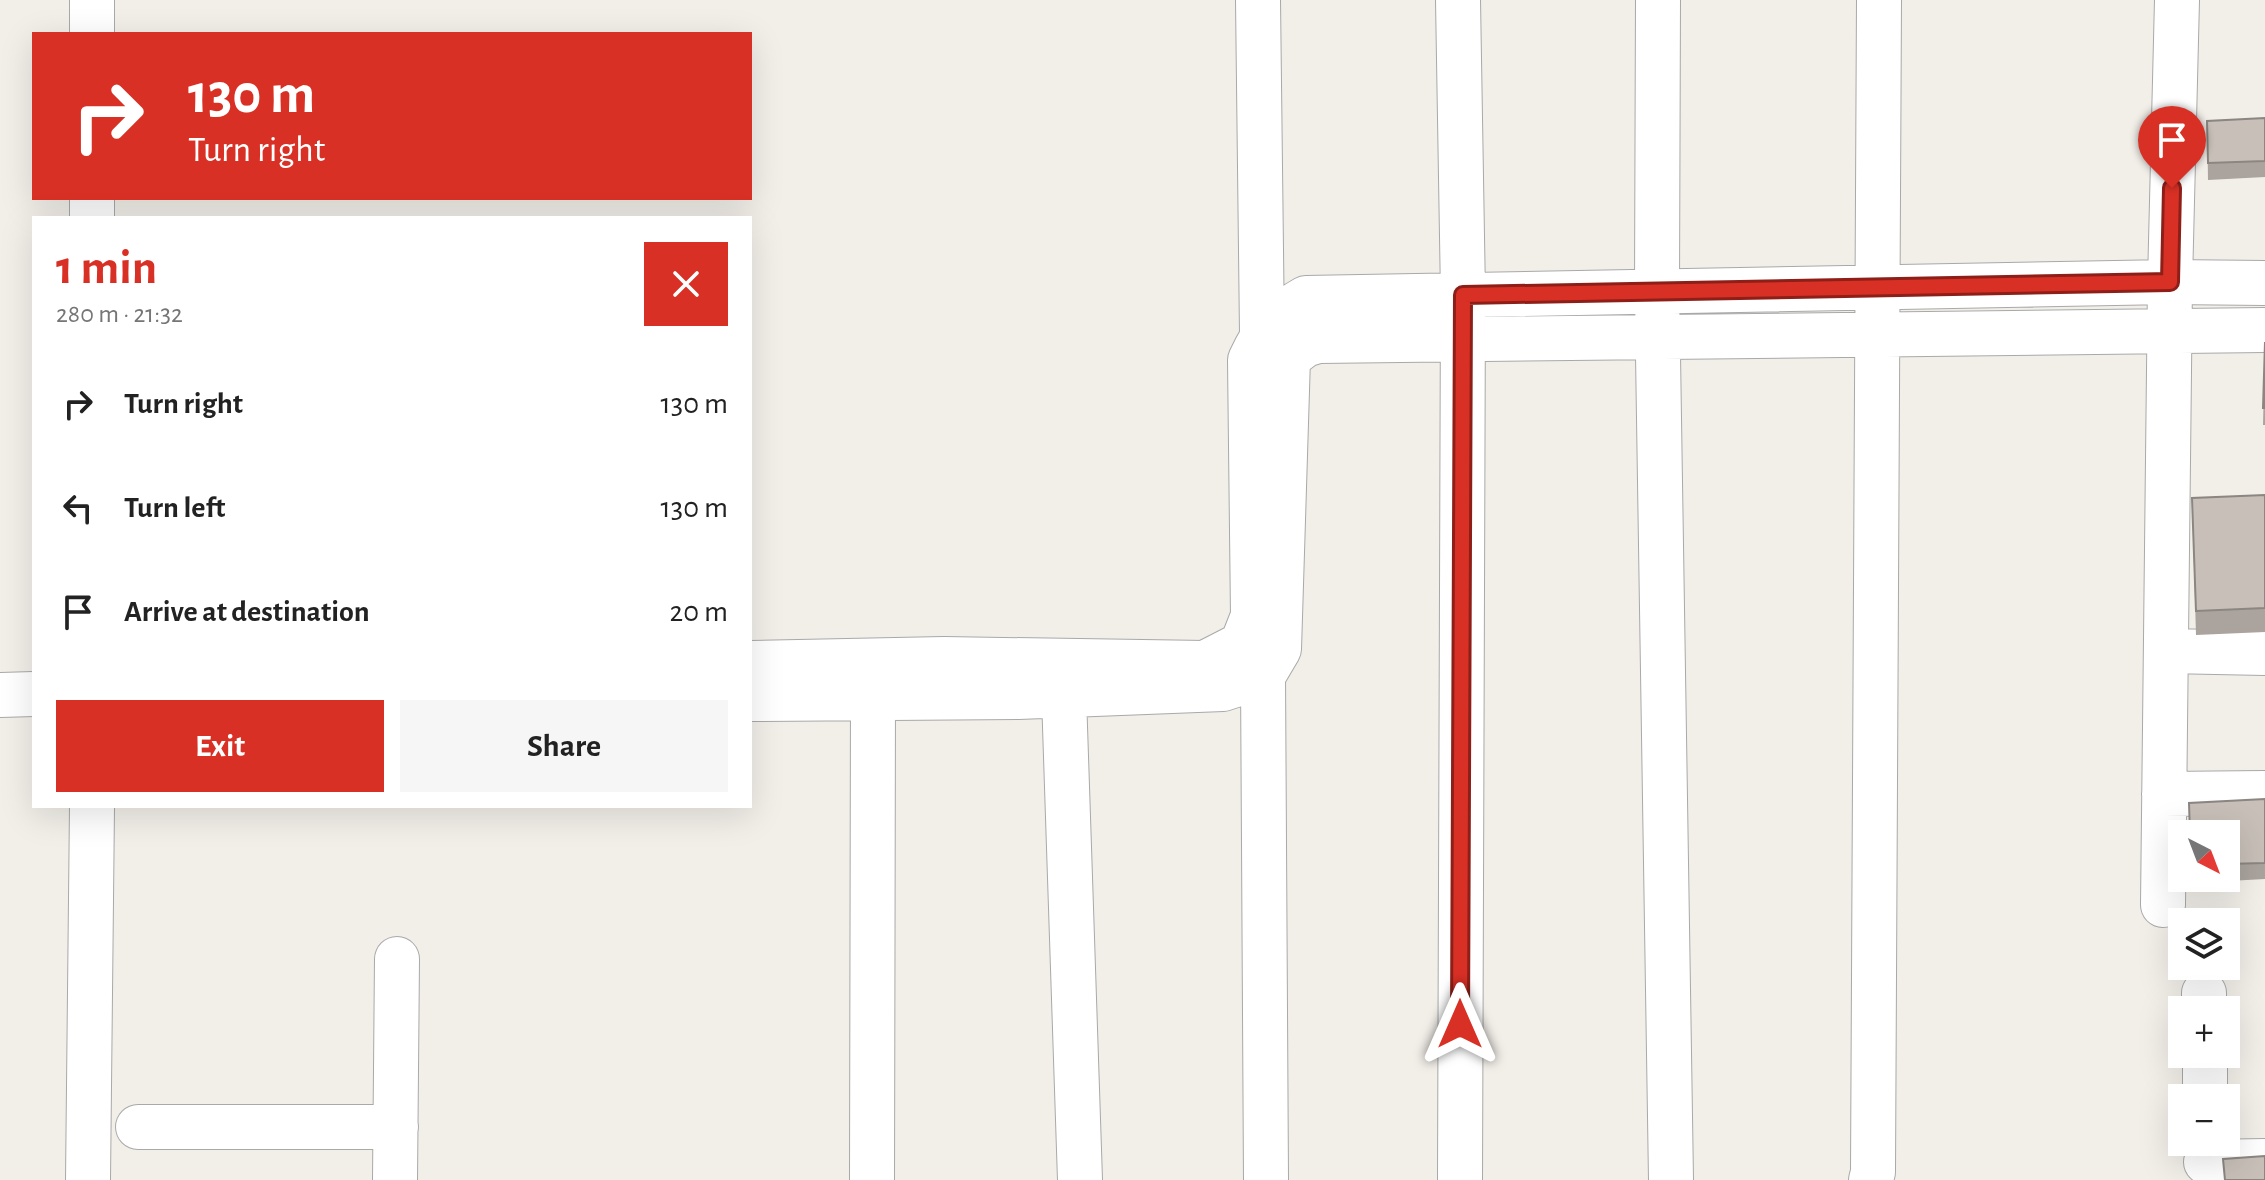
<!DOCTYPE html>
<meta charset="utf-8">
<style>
body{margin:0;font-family:"Alegreya Sans",sans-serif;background:#f6f6f6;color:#222;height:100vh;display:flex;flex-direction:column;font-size:30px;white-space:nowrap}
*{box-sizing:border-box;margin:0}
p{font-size:26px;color:#767676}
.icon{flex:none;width:44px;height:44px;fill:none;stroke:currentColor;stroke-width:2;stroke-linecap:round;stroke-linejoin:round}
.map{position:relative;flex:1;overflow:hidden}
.details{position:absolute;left:32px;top:216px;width:720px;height:592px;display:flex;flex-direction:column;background:#fff;border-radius:0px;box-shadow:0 8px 32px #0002}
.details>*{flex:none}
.hud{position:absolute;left:32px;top:32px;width:720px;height:168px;border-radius:0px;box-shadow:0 8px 32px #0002;background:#d93025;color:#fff;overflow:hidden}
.needle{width:52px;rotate:138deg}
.tools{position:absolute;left:2168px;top:820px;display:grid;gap:16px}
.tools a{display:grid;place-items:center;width:72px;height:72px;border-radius:0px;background:#fff;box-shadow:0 8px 32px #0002;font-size:40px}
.pin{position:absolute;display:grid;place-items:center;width:68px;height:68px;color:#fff;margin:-82px -34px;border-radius:50% 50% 50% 0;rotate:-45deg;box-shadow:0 0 8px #0007}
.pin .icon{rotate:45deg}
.me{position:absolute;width:88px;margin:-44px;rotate:0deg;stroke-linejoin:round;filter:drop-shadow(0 0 6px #0008)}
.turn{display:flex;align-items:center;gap:28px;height:168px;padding:0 24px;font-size:36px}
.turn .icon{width:104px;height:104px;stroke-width:2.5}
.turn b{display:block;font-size:56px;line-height:68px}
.round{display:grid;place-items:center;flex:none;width:84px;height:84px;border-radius:0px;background:#f6f6f6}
.summary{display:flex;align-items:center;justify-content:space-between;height:136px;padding:0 24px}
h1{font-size:48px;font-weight:700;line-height:60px;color:#d93025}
.cta{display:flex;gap:16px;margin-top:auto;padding:16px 24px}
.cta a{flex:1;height:92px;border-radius:0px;background:#d93025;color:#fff;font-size:32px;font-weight:700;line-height:92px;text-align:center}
.cta a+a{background:#f6f6f6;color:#222}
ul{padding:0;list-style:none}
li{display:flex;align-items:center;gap:24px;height:104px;padding:0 24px}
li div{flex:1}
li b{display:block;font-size:30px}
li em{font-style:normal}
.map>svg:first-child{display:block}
</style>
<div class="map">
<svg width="2265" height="1180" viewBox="0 0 2265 1180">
<rect width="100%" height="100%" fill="#f2efe9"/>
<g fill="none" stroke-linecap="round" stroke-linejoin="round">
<g stroke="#a9a9a9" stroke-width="46">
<path id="minor" d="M 92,0 L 92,34
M 1458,0 L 1463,295 L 1460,1180
M 1658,0 L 1657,291 L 1671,1180
M 92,198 L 92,218
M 1288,358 L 1305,345 L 1318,341 L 2265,330
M 2167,651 L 2265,653
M 1248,653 L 1263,676 L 1266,1180
M 750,663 L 944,659 L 1205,663 L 1242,644 L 1253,616 L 1250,360 C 1265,328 1276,315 1306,298 L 2170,282 L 2265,283
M 0,695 L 34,694
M 1064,696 L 1080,1180
M 750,699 L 1018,697 L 1223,689 L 1263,676 L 1279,649 L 1288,358 L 1262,334 L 1258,0
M 2164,794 L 2265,793
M 2163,905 L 2170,282 L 2177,0
M 2204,993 L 2204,1010
M 2205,1054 L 2205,1098
M 138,1127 L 396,1127
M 2206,1162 L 2265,1161
M 88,1180 L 92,806
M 395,1180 L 397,959
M 872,1180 L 873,698
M 1871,1180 L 1873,1172 L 1879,0"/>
</g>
<use href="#minor" stroke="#fff" stroke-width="44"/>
</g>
<path fill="#aba49e" d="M 2265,118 L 2265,177 L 2208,180 L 2207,121 Z
M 2265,342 L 2265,425 L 2263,425 Z
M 2265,495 L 2265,632 L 2196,635 L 2192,498 Z
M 2265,799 L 2265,879 L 2192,883 L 2192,878 L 2226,878 L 2226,834 L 2190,834 L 2189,803 Z"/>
<path fill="#c7bfb8" stroke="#8b8681" stroke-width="2" d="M 2265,118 L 2265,161 L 2208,163 L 2207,121 Z
M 2265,342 L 2265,408 L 2263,408 Z
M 2265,495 L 2265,608 L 2196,611 L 2192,498 Z
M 2265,799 L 2265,863 L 2226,864 L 2226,834 L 2190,834 L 2189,803 Z
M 2265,1156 L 2265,1180 L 2225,1180 L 2223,1159 Z"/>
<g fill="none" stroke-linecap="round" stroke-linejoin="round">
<g stroke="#8d1f18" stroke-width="20">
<path id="route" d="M 1460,1024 L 1463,295 L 2170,282 L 2172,188"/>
</g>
<use href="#route" stroke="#d93025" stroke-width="14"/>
</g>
</svg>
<div class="tools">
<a><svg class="needle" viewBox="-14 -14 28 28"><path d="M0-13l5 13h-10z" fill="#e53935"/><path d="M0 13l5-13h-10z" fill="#767676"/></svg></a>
<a><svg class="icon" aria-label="layers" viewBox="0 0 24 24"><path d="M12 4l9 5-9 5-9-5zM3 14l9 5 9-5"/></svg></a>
<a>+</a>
<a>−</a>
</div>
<div class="pin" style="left:2172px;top:188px;background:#d93025"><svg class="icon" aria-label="arrive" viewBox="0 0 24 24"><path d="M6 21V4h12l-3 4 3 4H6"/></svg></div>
<svg class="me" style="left:1460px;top:1024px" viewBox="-20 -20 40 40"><path d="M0-17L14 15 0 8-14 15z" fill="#d93025" stroke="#fff" stroke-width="4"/></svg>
<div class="hud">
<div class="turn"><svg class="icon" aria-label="right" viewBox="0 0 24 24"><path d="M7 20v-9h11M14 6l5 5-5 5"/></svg><div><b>130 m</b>Turn right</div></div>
</div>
<section class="details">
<div class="summary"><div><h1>1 min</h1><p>280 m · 21:32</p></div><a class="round" style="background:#d93025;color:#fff"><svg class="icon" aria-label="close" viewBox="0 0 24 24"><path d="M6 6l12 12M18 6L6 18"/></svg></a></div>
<ul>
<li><svg class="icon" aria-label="right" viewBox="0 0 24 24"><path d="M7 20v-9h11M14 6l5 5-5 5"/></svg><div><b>Turn right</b></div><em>130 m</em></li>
<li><svg class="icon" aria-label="left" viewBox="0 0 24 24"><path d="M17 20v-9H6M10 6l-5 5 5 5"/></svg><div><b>Turn left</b></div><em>130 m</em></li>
<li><svg class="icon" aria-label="arrive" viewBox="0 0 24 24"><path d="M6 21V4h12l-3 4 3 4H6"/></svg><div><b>Arrive at destination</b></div><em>20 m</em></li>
</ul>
<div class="cta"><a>Exit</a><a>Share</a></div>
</section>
</div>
